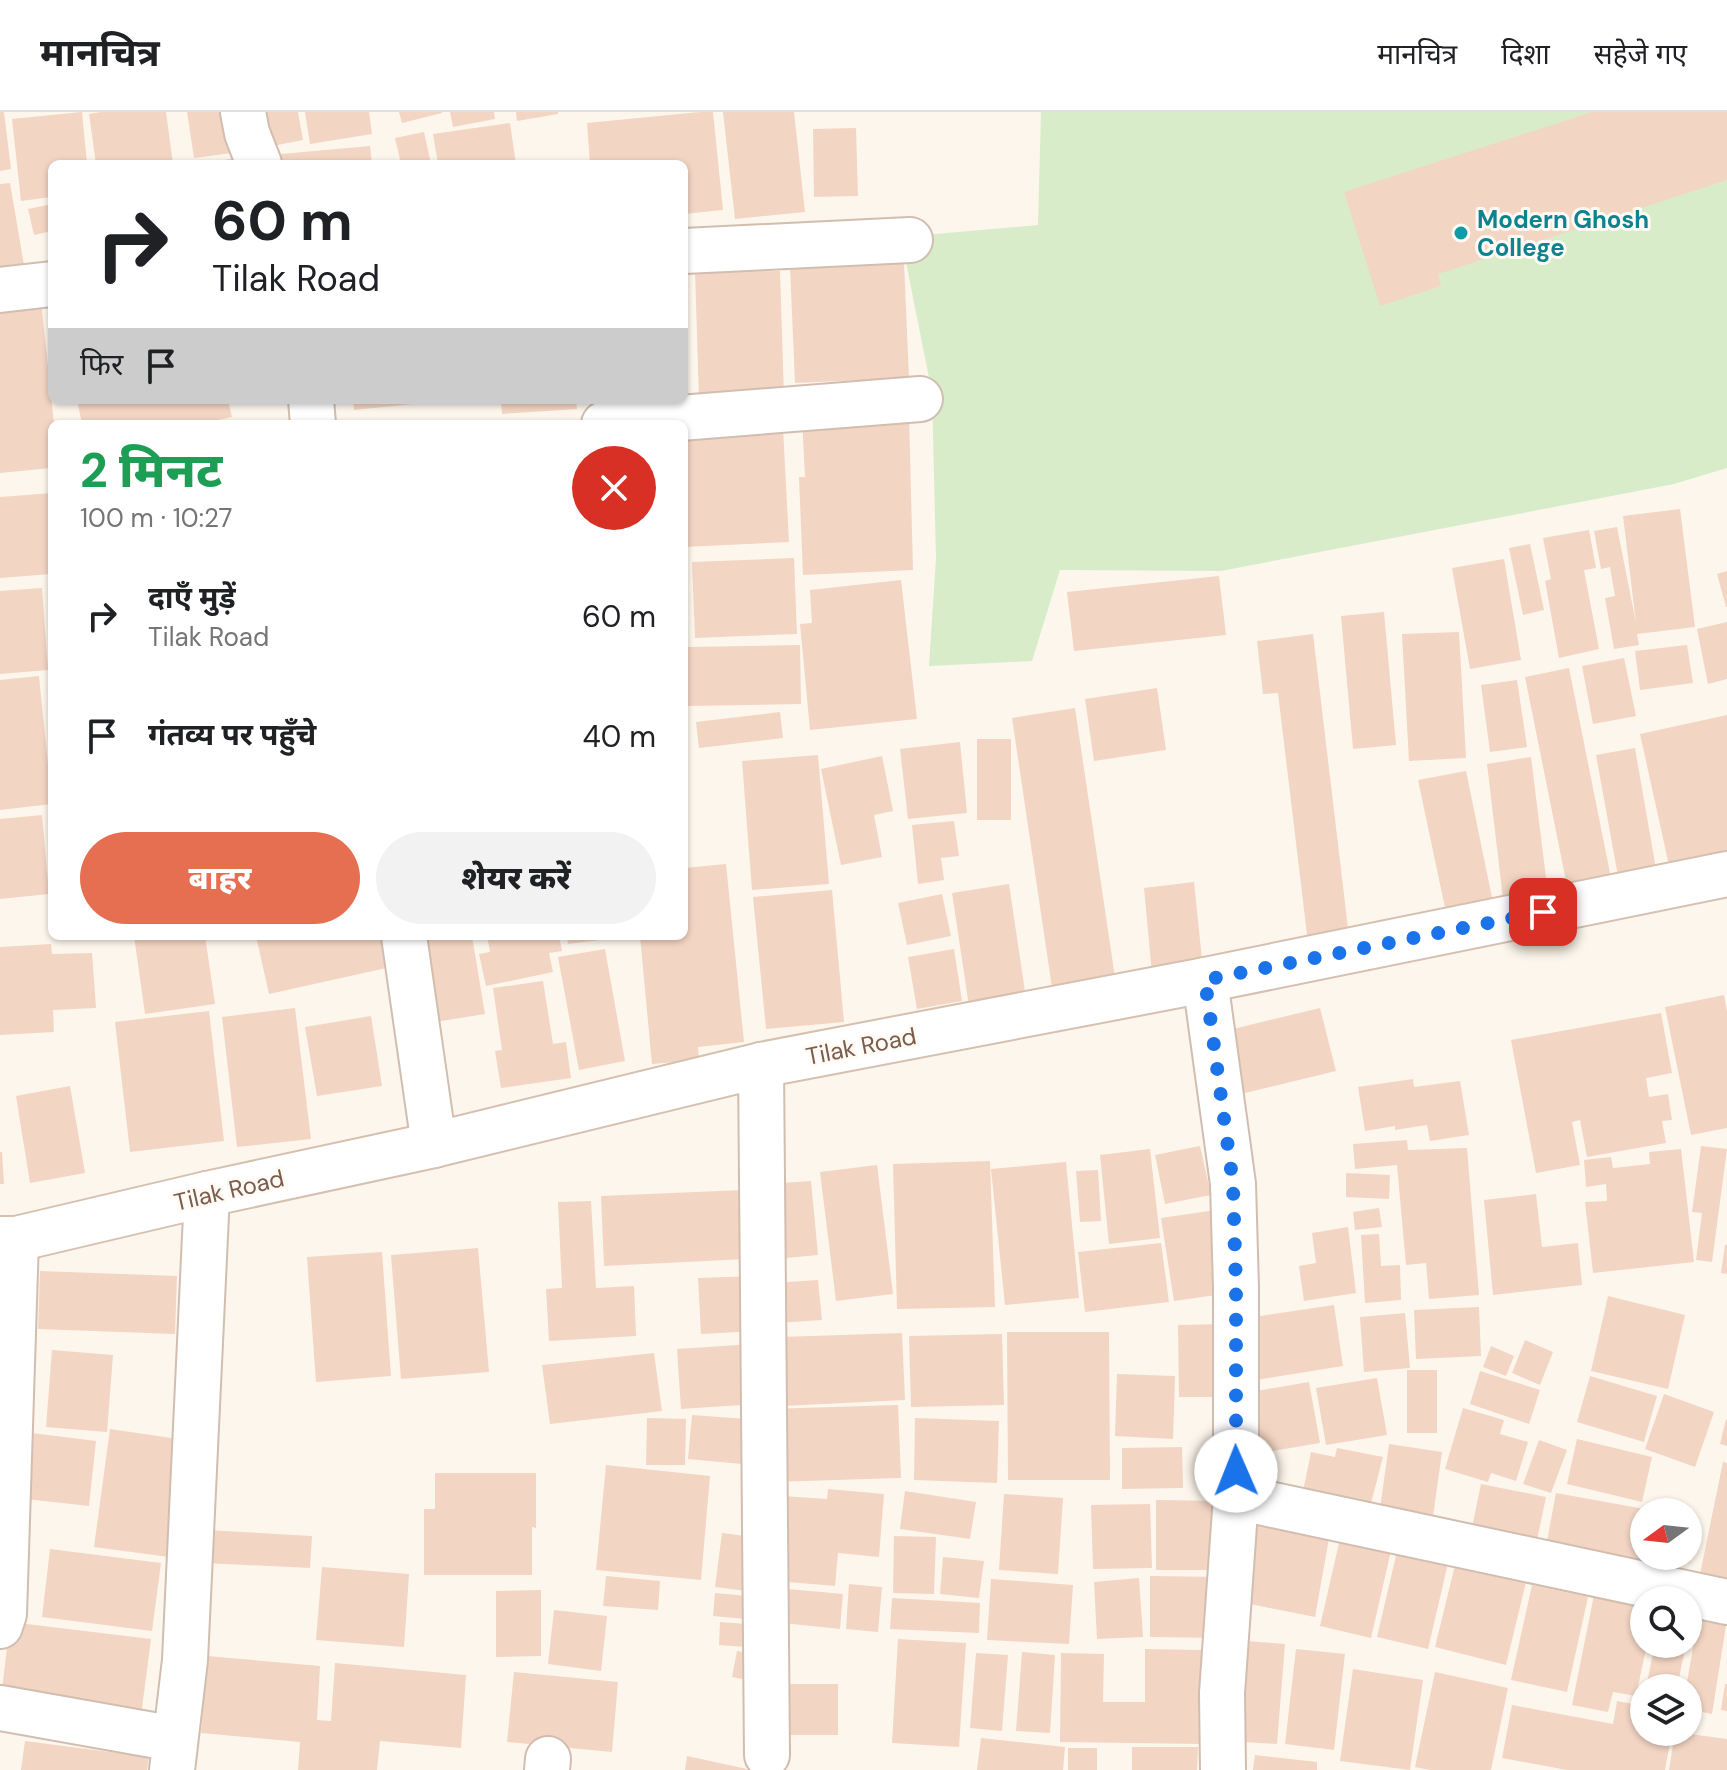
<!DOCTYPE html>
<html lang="hi">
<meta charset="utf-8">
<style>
body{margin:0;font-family:"DM Sans","Noto Sans Devanagari",sans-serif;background:#f2f2f2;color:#202124;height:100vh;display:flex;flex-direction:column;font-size:30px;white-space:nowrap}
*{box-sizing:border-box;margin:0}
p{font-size:26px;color:#757577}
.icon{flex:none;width:44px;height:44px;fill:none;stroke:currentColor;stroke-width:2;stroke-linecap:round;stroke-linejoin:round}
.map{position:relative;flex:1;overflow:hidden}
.drawer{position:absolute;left:48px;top:308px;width:640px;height:520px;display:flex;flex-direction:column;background:#fff;border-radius:12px;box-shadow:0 2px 6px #0004}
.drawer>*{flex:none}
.guide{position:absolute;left:48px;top:48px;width:640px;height:244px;border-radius:12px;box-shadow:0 2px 6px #0004;background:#fff;color:#202124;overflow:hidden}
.needle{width:52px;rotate:255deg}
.buttons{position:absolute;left:1630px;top:1386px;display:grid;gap:16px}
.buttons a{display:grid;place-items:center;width:72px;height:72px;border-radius:50%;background:#fff;box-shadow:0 2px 6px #0004;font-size:40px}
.pin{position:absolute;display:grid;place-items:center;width:68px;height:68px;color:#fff;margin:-34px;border-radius:16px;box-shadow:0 4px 12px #0006}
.me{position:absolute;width:88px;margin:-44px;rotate:359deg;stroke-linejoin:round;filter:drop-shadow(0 0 6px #0008)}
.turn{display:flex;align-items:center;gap:28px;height:168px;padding:0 32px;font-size:36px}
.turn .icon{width:104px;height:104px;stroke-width:2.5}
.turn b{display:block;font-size:56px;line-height:68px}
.then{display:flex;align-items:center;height:76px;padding:0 32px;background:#0003;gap:16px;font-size:30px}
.round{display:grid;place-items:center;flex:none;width:84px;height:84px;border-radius:42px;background:#f2f2f2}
.overview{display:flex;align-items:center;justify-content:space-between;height:136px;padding:0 32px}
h1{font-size:48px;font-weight:800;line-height:60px;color:#1e9e55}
.cta{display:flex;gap:16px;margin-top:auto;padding:16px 32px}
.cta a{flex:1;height:92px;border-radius:48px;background:#e76f51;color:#fff;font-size:32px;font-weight:800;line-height:92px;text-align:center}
.cta a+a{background:#f2f2f2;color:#202124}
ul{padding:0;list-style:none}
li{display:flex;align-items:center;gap:24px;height:120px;padding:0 32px}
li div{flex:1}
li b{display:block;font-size:30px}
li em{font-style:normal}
header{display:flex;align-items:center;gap:48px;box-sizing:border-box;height:112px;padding:0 40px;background:#fff;border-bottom:2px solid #e0e0e0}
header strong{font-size:38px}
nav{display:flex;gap:44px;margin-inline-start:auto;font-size:28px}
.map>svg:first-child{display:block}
</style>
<header>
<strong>मानचित्र</strong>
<nav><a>मानचित्र</a><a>दिशा</a><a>सहेजे गए</a></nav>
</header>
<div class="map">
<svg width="1727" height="1658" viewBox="0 0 1727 1658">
<rect width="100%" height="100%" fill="#fdf6ec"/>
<path fill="#d8ecc9" d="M 1041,0 L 1727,0 L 1727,356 L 1674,372 L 1221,459 L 1060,458 L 1032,549 L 929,554 L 936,446 L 932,281 L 901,125 L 1038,113 Z"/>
<path fill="#f3d5c3" d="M 0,0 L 4,0 L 11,57 L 0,59 Z
M 82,0 L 87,52 L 52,52 L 52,85 L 21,89 L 12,7 Z
M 101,0 L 166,0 L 173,52 L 96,52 L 89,2 Z
M 187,0 L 226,0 L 232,41 L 194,46 Z
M 251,0 L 298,0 L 303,28 L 257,37 Z
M 305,0 L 369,0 L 372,22 L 310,32 Z
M 399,0 L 442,0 L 442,1 L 402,11 Z
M 450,0 L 494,0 L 495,7 L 453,15 Z
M 516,0 L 558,0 L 558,2 L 517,9 Z
M 700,0 L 713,0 L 723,98 L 684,102 L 684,52 L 590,52 L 587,11 Z
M 723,0 L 794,0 L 805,100 L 735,107 Z
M 1592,0 L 1727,0 L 1727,68 L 1438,162 L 1441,174 L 1380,194 L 1344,80 Z
M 510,11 L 516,52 L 438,52 L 433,22 Z
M 856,16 L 858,84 L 814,85 L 813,17 Z
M 424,20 L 431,52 L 401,52 L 395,26 Z
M 370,34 L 372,52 L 281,52 L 281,42 Z
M 243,44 L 245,52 L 212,52 L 211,51 Z
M 10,71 L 24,153 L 0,157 L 0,72 Z
M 52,92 L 52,119 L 34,123 L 28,97 Z
M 904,151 L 909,266 L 795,271 L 790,155 Z
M 780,159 L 784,285 L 699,287 L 695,160 Z
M 41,189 L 54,312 L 52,356 L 0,361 L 0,193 Z
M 77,288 L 228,288 L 232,305 L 200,312 L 82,312 Z
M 353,288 L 422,288 L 423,291 L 354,298 Z
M 449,288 L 473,288 L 473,290 L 449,292 Z
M 501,288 L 576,288 L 577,297 L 502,302 Z
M 909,302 L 913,458 L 803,463 L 799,365 L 805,365 L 802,306 Z
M 783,316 L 789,430 L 684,435 L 684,321 Z
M 52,381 L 52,462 L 0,466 L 0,385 Z
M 1680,397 L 1695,515 L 1637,522 L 1639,533 L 1614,537 L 1605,486 L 1615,484 L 1610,455 L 1601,457 L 1594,419 L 1617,415 L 1636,511 L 1623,404 Z
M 1589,418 L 1596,456 L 1584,458 L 1599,537 L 1559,546 L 1545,469 L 1551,467 L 1543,426 Z
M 1530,432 L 1544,498 L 1523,503 L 1509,436 Z
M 794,446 L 797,522 L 695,526 L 692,450 Z
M 1504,447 L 1521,548 L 1470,557 L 1452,456 Z
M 1727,459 L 1727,495 L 1726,495 L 1717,462 Z
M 1219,464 L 1226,523 L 1074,539 L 1067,480 Z
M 901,468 L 917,607 L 810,618 L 800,512 L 812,511 L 810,478 Z
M 42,476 L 48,558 L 0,562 L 0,479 Z
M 1384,500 L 1396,633 L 1353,637 L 1341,504 Z
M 1727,510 L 1727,567 L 1708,572 L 1697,517 Z
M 1459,520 L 1466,646 L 1409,649 L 1402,522 Z
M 1313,522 L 1350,833 L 1309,839 L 1278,581 L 1263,582 L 1257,529 Z
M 800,533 L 801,592 L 688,594 L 688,535 Z
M 1687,533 L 1693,571 L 1640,578 L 1635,539 Z
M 1624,546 L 1636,604 L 1593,612 L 1582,554 Z
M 1569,556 L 1611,766 L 1567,774 L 1525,565 Z
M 39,564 L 52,692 L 0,698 L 0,568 Z
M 1517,568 L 1527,635 L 1490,640 L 1481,573 Z
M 1157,576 L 1166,638 L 1094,649 L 1085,587 Z
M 1075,596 L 1117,879 L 1054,889 L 1012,606 Z
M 780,600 L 783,626 L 699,636 L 696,610 Z
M 1727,603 L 1727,746 L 1670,758 L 1640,622 Z
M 977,627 L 1011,627 L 1011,708 L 977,708 Z
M 960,630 L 967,701 L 908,707 L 900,637 Z
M 1635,636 L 1656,757 L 1618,764 L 1596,643 Z
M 818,643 L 829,772 L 752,778 L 742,649 Z
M 882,644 L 893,699 L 874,703 L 882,745 L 841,753 L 821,657 Z
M 1531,645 L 1549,790 L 1504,795 L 1487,652 Z
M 1466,659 L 1495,800 L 1448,810 L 1418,668 Z
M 42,703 L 49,782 L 0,787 L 0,707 Z
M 954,709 L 959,744 L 941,746 L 944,768 L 918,772 L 912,713 Z
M 726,752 L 744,930 L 698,935 L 699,948 L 652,952 L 640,824 L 684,824 L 684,756 Z
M 1194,770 L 1203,857 L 1152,862 L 1144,776 Z
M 1009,772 L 1027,893 L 970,901 L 952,781 Z
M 832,778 L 844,910 L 766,917 L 753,785 Z
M 942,782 L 951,824 L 907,833 L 898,791 Z
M 134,824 L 205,824 L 215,892 L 145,902 Z
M 256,824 L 393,824 L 400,853 L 269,882 Z
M 414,824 L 472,824 L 485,902 L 429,911 Z
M 487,824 L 559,824 L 562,839 L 549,841 L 553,860 L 486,874 L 479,842 L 490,840 Z
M 567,824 L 614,824 L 615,826 L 568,832 Z
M 51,832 L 52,842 L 92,841 L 96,896 L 53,898 L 54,920 L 0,923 L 0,835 Z
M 605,837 L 625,949 L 579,958 L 558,845 Z
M 954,837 L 962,889 L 917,897 L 908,845 Z
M 543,869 L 553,932 L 566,930 L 571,966 L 501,976 L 495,939 L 502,938 L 493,876 Z
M 1724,883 L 1727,899 L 1727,1016 L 1691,1023 L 1665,895 Z
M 295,896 L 311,1027 L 237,1035 L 222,905 Z
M 1320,896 L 1336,959 L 1241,982 L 1225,919 Z
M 209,899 L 224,1029 L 130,1040 L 115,910 Z
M 1661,901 L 1672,961 L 1646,966 L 1649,985 L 1668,982 L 1672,1008 L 1662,1009 L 1666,1031 L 1587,1045 L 1580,1008 L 1572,1010 L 1580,1053 L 1536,1061 L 1511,928 Z
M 371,904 L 382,974 L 317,984 L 305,915 Z
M 1413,967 L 1414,975 L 1460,969 L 1469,1023 L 1430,1029 L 1427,1013 L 1395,1018 L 1395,1014 L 1365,1019 L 1358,975 Z
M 70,974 L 85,1061 L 30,1071 L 16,984 Z
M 1407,1028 L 1408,1038 L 1467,1036 L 1479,1183 L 1429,1187 L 1426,1151 L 1406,1153 L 1397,1053 L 1355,1057 L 1353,1032 Z
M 1200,1034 L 1211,1083 L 1165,1092 L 1155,1043 Z
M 1701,1034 L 1727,1037 L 1712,1150 L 1696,1148 L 1702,1101 L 1692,1100 Z
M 1150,1037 L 1160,1126 L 1109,1132 L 1100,1043 Z
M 1681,1037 L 1694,1150 L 1593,1161 L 1585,1090 L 1607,1089 L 1606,1072 L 1586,1075 L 1584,1048 L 1611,1045 L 1613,1056 L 1650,1052 L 1649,1040 Z
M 0,1040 L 2,1040 L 4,1072 L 0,1072 Z
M 990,1049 L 995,1195 L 897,1197 L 893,1052 Z
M 1066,1050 L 1079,1186 L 1005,1193 L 991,1057 Z
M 877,1053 L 893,1182 L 836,1189 L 820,1060 Z
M 1098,1058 L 1101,1109 L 1080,1110 L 1076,1059 Z
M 1346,1061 L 1390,1063 L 1389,1087 L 1346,1085 Z
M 811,1069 L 818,1143 L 775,1147 L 768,1072 Z
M 743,1078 L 747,1147 L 604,1154 L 601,1084 Z
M 1536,1082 L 1542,1135 L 1578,1131 L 1582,1173 L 1493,1183 L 1484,1088 Z
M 591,1089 L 596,1176 L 634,1174 L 636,1224 L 549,1229 L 546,1177 L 562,1176 L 558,1090 Z
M 1379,1096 L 1382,1115 L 1355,1118 L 1353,1100 Z
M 1216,1098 L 1230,1181 L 1174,1189 L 1161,1106 Z
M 1348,1115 L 1356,1181 L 1304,1189 L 1299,1154 L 1316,1151 L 1312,1121 Z
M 1379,1122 L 1381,1154 L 1400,1153 L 1401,1188 L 1365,1191 L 1361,1123 Z
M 1161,1131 L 1169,1190 L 1085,1200 L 1078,1140 Z
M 1725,1133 L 1727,1133 L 1727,1162 L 1721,1161 Z
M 478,1136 L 489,1260 L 401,1267 L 391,1143 Z
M 382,1140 L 391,1264 L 316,1270 L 307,1145 Z
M 40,1159 L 177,1164 L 175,1222 L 38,1217 Z
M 755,1164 L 757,1219 L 701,1222 L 698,1166 Z
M 818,1168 L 822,1208 L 776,1211 L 773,1171 Z
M 1608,1184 L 1685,1203 L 1668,1277 L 1591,1259 Z
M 1334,1193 L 1343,1254 L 1256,1268 L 1247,1206 Z
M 1479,1195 L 1481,1244 L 1416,1247 L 1414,1198 Z
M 1405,1201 L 1410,1256 L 1364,1260 L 1360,1205 Z
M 1225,1212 L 1225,1285 L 1179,1285 L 1178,1213 Z
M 1007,1220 L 1109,1220 L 1110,1368 L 1008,1368 Z
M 902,1221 L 905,1288 L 783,1294 L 780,1225 Z
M 1002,1222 L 1004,1293 L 911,1295 L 909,1224 Z
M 1525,1228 L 1553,1240 L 1540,1273 L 1512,1261 Z
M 753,1232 L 757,1292 L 681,1297 L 677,1237 Z
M 1491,1234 L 1514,1244 L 1506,1264 L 1483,1255 Z
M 52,1238 L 113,1243 L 107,1320 L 46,1315 Z
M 654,1241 L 662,1299 L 550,1312 L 542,1253 Z
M 1407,1258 L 1437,1258 L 1437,1321 L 1407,1321 Z
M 1480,1259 L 1540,1278 L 1529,1312 L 1470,1292 Z
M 1117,1262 L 1175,1264 L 1173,1327 L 1115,1324 Z
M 1590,1264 L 1657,1284 L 1644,1330 L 1577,1310 Z
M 1377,1266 L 1387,1323 L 1326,1333 L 1316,1276 Z
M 1309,1270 L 1320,1331 L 1249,1343 L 1239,1282 Z
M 1664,1282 L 1714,1300 L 1695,1355 L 1645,1337 Z
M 898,1293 L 901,1366 L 771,1370 L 768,1297 Z
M 1463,1296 L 1504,1308 L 1500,1322 L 1528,1330 L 1516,1369 L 1491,1361 L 1488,1370 L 1445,1357 Z
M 692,1303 L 747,1307 L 742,1352 L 688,1347 Z
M 647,1306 L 686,1307 L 685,1353 L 646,1353 Z
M 915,1306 L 999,1309 L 997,1371 L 914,1368 Z
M 1726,1307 L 1727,1308 L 1727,1334 L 1720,1332 Z
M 110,1317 L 185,1328 L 169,1445 L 94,1435 Z
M 24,1320 L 96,1329 L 89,1394 L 17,1386 Z
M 1577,1327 L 1652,1345 L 1642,1390 L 1567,1372 Z
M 1539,1328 L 1567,1338 L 1551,1381 L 1523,1372 Z
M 1389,1332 L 1442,1340 L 1431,1419 L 1378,1411 Z
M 1182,1335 L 1183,1376 L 1122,1377 L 1122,1336 Z
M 1337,1336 L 1383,1345 L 1368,1403 L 1301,1389 L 1311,1340 L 1335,1345 Z
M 1723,1350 L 1727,1351 L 1727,1478 L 1698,1472 Z
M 606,1353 L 710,1364 L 701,1468 L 596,1458 Z
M 435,1361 L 536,1361 L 536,1416 L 532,1415 L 532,1463 L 424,1463 L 424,1397 L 435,1397 Z
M 1481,1372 L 1546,1385 L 1536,1433 L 1471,1420 Z
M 828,1377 L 884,1382 L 879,1445 L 838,1441 L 835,1474 L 776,1469 L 783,1384 L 827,1387 Z
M 905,1379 L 976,1390 L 970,1427 L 900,1417 Z
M 1556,1381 L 1650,1398 L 1644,1400 L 1644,1444 L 1648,1444 L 1642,1465 L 1544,1445 Z
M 1004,1382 L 1063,1386 L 1058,1462 L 999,1458 Z
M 1156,1388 L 1223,1389 L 1223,1458 L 1156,1458 Z
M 1150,1392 L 1152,1456 L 1093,1457 L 1091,1393 Z
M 1253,1400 L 1331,1415 L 1315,1505 L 1235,1489 Z
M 205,1418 L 312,1424 L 310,1456 L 204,1451 Z
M 1342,1418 L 1393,1430 L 1371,1526 L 1320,1514 Z
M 722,1421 L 762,1426 L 755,1480 L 715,1475 Z
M 894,1424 L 936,1425 L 934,1482 L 893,1481 Z
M 1398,1435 L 1449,1447 L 1428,1537 L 1377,1525 Z
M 50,1437 L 161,1451 L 152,1519 L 42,1505 Z
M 943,1445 L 984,1449 L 979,1486 L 940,1482 Z
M 1456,1449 L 1527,1466 L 1506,1553 L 1435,1535 Z
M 322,1455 L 409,1462 L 404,1535 L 316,1528 Z
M 606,1464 L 660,1469 L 658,1498 L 603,1494 Z
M 1150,1464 L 1223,1465 L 1223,1526 L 1150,1525 Z
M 1139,1466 L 1143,1525 L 1097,1527 L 1094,1470 Z
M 991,1467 L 1073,1473 L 1069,1532 L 987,1528 Z
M 849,1472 L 882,1475 L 878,1520 L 846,1517 Z
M 1532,1473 L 1588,1485 L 1567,1580 L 1511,1568 Z
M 777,1476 L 843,1482 L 840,1517 L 773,1510 Z
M 541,1478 L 541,1544 L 496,1545 L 496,1479 Z
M 1595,1478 L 1644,1488 L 1644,1532 L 1647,1532 L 1636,1584 L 1613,1580 L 1608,1600 L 1572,1593 Z
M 715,1481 L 758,1485 L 756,1508 L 713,1504 Z
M 892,1486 L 980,1491 L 979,1521 L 890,1517 Z
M 554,1498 L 607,1504 L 601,1559 L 548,1552 Z
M 1699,1501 L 1727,1507 L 1712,1602 L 1688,1597 L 1688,1576 L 1686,1576 Z
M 10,1510 L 151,1527 L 141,1604 L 1,1586 Z
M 720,1510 L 761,1513 L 759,1536 L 719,1533 Z
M 898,1527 L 966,1531 L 959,1635 L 892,1631 Z
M 1234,1528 L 1285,1532 L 1277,1632 L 1226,1629 Z
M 1655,1532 L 1686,1532 L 1677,1576 L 1646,1576 Z
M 1145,1537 L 1202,1538 L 1201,1632 L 1060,1630 L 1061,1541 L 1104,1542 L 1103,1590 L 1145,1590 Z
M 1296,1537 L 1345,1542 L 1334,1638 L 1285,1632 Z
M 737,1539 L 763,1543 L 758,1570 L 732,1565 Z
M 1022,1540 L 1055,1543 L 1050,1621 L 1016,1619 Z
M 976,1541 L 1008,1543 L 1002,1619 L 970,1616 Z
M 207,1544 L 320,1554 L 317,1608 L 331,1609 L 335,1551 L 466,1563 L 461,1636 L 380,1629 L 377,1658 L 298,1658 L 300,1630 L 201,1621 Z
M 1353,1557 L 1423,1568 L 1410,1658 L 1340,1649 Z
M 514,1560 L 618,1570 L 612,1640 L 507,1630 Z
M 1435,1560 L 1508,1576 L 1491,1658 L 1430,1658 L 1415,1655 Z
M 772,1572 L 838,1572 L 838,1623 L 772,1623 Z
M 1725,1572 L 1727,1572 L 1727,1599 L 1721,1598 Z
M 1617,1589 L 1644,1594 L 1644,1620 L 1672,1620 L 1665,1658 L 1567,1658 L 1502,1646 L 1512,1593 L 1613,1612 Z
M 1675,1620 L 1727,1627 L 1727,1658 L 1669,1658 Z
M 981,1626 L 1065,1635 L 1063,1658 L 977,1658 Z
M 25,1629 L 149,1645 L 147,1658 L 21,1658 Z
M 1132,1635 L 1198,1635 L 1197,1658 L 1132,1658 Z
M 1068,1636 L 1097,1636 L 1097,1658 L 1068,1658 Z
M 1255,1643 L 1317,1650 L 1317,1658 L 1253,1658 Z
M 687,1644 L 747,1657 L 747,1658 L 685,1658 Z"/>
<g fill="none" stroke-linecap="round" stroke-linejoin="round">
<g stroke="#d1beb0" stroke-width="48">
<path id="minor" d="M 243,0 L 247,21 L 259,52
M 684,139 L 910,128
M 0,178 L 52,172
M 311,288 L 313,312
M 604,312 L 920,287
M 404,824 L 434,1033
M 1205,868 L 1233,1072 L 1236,1176 L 1236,1385 L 1222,1581 L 1223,1658
M 761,953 L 767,1643
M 1236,1385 L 1727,1490
M 0,1514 L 4,1502 L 16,1127
M 0,1596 L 175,1627
M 172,1658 L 185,1548 L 207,1082
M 547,1658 L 548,1647"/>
</g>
<g stroke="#d6c0b0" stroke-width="48">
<path id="secondary" d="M 0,1127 L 16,1127 L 207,1082 L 434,1033 L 761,953 L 1205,868 L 1727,762"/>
</g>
<use href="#minor" stroke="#fff" stroke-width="44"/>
<use href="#secondary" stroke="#fff" stroke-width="44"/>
</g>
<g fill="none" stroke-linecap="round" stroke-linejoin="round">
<path stroke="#1a73e8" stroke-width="14" stroke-dasharray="0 25.2" d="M 1236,1359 L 1236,1176 L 1233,1072 L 1205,868 L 1543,800"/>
</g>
<circle fill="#0f9aa8" stroke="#fffaf3" stroke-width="3" cx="1461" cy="121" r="8"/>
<g text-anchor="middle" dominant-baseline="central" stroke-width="6" stroke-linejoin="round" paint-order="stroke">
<g font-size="24" font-weight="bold" fill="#0d838f" stroke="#fffaf3" text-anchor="start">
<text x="1477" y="107">Modern Ghosh<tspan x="1477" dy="28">College</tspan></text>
</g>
<g font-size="24" fill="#7a5c4d" stroke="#fffaf3">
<text transform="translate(861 934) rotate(-11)">Tilak Road</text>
<text transform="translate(229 1078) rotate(-13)">Tilak Road</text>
</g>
</g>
</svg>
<div class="buttons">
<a><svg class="needle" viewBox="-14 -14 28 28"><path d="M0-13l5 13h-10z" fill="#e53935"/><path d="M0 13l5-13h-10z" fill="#757577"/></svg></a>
<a><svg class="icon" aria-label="search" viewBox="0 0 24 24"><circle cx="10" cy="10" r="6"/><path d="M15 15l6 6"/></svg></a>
<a><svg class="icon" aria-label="layers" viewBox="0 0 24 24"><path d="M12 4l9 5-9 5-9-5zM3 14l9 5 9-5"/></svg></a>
</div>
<div class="pin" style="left:1543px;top:800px;background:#d93025"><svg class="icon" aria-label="arrive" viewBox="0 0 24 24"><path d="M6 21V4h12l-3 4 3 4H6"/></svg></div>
<svg class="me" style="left:1236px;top:1359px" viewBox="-20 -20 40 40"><circle r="19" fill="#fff"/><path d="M0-13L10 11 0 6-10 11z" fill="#1a73e8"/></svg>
<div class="guide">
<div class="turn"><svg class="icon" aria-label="right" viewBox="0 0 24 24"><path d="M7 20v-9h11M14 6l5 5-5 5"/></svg><div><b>60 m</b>Tilak Road</div></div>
<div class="then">फिर<svg class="icon" aria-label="arrive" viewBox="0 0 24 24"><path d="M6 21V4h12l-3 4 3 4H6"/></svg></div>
</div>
<section class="drawer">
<div class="overview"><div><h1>2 मिनट</h1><p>100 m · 10:27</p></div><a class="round" style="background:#d93025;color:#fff"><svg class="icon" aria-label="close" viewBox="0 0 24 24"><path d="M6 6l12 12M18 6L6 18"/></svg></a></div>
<ul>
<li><svg class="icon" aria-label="right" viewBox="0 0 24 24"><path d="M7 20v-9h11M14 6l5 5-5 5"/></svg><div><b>दाएँ मुड़ें</b><p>Tilak Road</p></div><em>60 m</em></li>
<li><svg class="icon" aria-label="arrive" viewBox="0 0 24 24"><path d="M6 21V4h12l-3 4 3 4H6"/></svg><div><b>गंतव्य पर पहुँचे</b></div><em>40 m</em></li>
</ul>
<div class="cta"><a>बाहर</a><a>शेयर करें</a></div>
</section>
</div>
